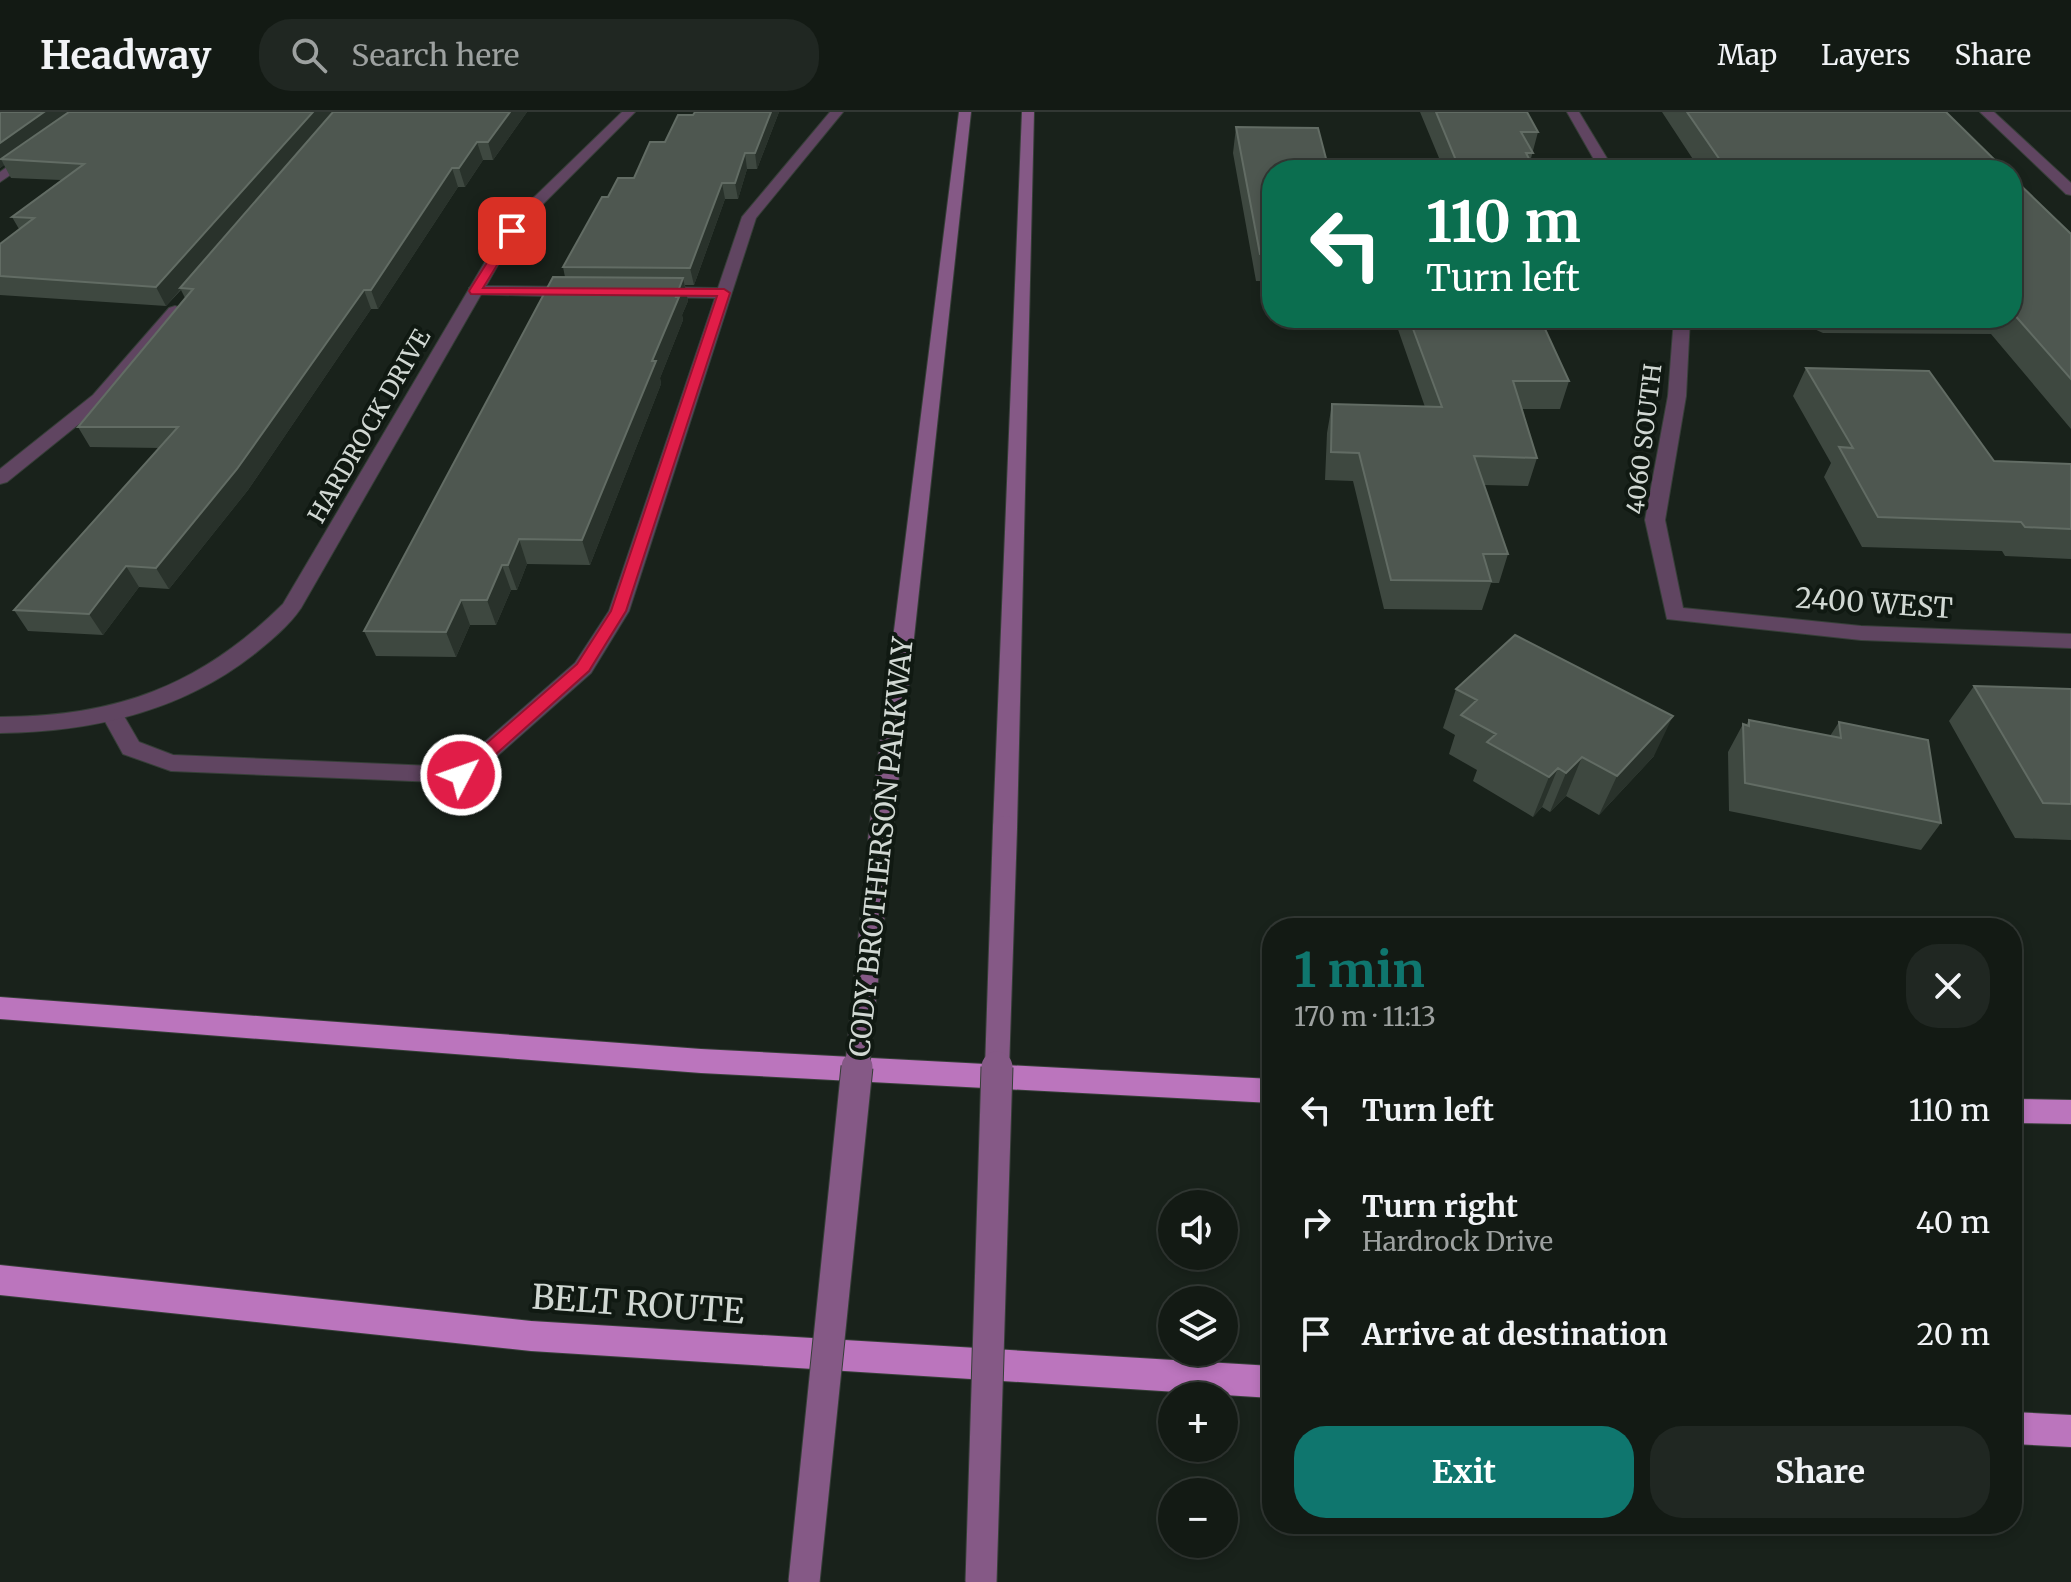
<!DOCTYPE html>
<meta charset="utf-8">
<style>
body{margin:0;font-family:Merriweather,serif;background:#202722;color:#f1f3f6;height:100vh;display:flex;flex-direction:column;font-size:30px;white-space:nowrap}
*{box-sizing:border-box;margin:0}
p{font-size:26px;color:#9da1a0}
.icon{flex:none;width:44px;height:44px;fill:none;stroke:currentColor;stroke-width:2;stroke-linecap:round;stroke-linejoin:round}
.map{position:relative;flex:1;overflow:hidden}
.side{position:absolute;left:1262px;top:806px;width:760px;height:616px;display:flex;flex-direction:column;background:#131a14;border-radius:32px;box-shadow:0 4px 12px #0003,0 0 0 2px #323834}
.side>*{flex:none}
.banner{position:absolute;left:1262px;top:48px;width:760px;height:168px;border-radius:32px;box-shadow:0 4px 12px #0003,0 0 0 2px #323834;background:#0b6e4f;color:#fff;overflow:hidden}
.tools{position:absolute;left:1158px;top:1078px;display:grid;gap:16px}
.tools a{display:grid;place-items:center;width:80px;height:80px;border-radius:50%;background:#131a14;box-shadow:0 4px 12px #0003,0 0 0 2px #323834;font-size:40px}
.pin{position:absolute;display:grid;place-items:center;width:68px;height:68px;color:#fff;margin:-34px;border-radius:16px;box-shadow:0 4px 12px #0006}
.me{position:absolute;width:88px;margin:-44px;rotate:49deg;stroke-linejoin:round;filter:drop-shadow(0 0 6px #0008)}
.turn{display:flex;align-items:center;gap:28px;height:168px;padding:0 32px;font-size:36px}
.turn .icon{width:104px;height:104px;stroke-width:2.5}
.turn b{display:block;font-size:56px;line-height:68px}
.round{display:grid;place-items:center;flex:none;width:84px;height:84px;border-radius:32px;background:#202722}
.head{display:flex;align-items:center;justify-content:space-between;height:136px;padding:0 32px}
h1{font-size:48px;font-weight:700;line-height:60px;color:#0f766e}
.action{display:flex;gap:16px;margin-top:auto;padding:16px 32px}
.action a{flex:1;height:92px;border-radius:32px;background:#0f766e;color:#fff;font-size:32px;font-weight:700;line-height:92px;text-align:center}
.action a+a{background:#202722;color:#f1f3f6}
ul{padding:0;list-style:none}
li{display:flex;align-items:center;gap:24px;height:112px;padding:0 32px}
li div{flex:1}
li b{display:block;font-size:30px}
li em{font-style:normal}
header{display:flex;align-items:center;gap:48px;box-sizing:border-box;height:112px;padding:0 40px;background:#131a14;border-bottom:2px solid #323834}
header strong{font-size:38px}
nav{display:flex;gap:44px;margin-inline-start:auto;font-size:28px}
.search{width:560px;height:72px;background:#202722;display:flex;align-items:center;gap:20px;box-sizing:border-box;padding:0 28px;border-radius:32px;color:#9da1a0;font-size:30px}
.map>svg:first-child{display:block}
</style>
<header>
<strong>Headway</strong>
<div class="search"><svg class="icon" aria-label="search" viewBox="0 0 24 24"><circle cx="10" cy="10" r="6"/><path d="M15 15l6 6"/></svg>Search here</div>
<nav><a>Map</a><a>Layers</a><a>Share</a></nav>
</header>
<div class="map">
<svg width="2071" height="1470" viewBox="0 0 2071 1470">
<rect width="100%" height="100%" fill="#19221b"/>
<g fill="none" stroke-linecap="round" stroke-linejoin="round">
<g stroke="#363f38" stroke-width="2">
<path id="lane" d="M 830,0 L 843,0 L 756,106 L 629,499 L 591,561 L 469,669 L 461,671 L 171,659 L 123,642 L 102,604 L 105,599 L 121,599 L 139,630 L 173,643 L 456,655 L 575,551 L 609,499 L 715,186 L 653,185 L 645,180 L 653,175 L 718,176 L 742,105 Z
M 475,174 L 577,175 L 585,180 L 577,185 L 469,182 L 469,176 Z
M 175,194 L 181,196 L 181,202 L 105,291 L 7,370 L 0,372 L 0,357 L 93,283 L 169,196 Z"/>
</g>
<g stroke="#363f38" stroke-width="2">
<path id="street" d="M 622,0 L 635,0 L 531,104 L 506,139 L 301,496 C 289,514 270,529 253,543 C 180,600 91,620 0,621 L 0,605 C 116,605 200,574 283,492 L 492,138 L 521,98 Z
M 1567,0 L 1579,0 L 1614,58 L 1600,58 Z
M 1980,0 L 1994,0 L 2071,71 L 2071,83 L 2066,82 Z
M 29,39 L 41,42 L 0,70 L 0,60 Z
M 1674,206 L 1690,206 L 1686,284 L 1665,408 L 1683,496 L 1861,514 L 2071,522 L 2071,536 L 1861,528 L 1667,507 L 1645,408 L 1668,284 Z"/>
</g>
<g stroke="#363f38" stroke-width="2">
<path id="secondary" d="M 959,0 L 971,0 L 894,710 L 890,716 L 882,719 L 874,716 L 870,710 Z
M 1022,0 L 1034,0 L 1017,716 L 1013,722 L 1005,725 L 997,722 L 993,716 Z"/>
</g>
<g stroke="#363f38" stroke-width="2">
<path id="highway" d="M 0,885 L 701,937 L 1272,967 L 1272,991 L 701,961 L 0,907 Z
M 2012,987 L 2071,988 L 2071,1012 L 2012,1011 Z
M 0,1153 L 531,1209 L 1272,1254 L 1272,1286 L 531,1239 L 0,1183 Z
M 2012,1300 L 2071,1303 L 2071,1335 L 2012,1332 Z"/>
</g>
<use href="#lane" fill="#604561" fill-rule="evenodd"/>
<use href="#street" fill="#604561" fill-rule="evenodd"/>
<use href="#secondary" fill="#855986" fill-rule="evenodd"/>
<use href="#highway" fill="#bb75bd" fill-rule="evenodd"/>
<g stroke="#363f38" stroke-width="26" stroke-linecap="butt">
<path id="secondary-bridge-far1" d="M 857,957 L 882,710
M 997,957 L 1005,716"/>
</g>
<g stroke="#363f38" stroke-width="33" stroke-linecap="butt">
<path id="secondary-bridge" d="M 804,1470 L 857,955
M 981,1470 L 997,955"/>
</g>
<use href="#secondary-bridge-far1" stroke="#855986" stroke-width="24"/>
<use href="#secondary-bridge" stroke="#855986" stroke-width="31"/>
</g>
<path fill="#3e4840" d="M 0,0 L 527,0 L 493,48 L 483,48 L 465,75 L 458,75 L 378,197 L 371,197 L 248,378 L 169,477 L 139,475 L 103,523 L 28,519 L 14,498 L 160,336 L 90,335 L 78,315 L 185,186 L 181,178 L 166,194 L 0,183 L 0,132 L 19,117 L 12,105 L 61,68 L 11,66 L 4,53 L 0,56 Z
M 695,0 L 779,0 L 757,57 L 747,57 L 738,87 L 725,87 L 694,173 L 685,173 L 688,189 L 682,203 L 683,208 L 660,266 L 661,272 L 590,453 L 527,452 L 517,478 L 511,478 L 496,513 L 470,513 L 456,545 L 376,544 L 364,519 L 565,165 L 563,155 L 608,85 L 634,66 L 665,30 L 693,3 Z
M 1420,0 L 1527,0 L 1538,20 L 1530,50 L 1535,58 L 1444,58 Z
M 1662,0 L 1946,0 L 2005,58 L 1700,58 Z
M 1236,15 L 1272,58 L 1272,169 L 1256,169 L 1233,41 Z
M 2012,65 L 2071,122 L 2071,317 L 1991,222 L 1823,221 L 1812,216 L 1805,206 L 2012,206 Z
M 1394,206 L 1578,206 L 1575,216 L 1545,216 L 1569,269 L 1560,297 L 1522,297 L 1537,346 L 1528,374 L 1484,373 L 1508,442 L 1499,471 L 1491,471 L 1482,498 L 1384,497 L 1353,369 L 1325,368 L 1327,321 L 1332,292 L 1425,295 Z
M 1806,256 L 1994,349 L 2071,352 L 2071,447 L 2005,444 L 2002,439 L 1862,435 L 1824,365 L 1831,351 L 1793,284 Z
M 1974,574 L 2071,577 L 2071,728 L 2015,726 L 1949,609 Z
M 1456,577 L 1654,644 L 1599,703 L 1566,684 L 1550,700 L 1542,695 L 1533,705 L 1473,669 L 1477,658 L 1449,642 L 1455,623 L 1443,616 Z
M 1749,608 L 1830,624 L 1839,610 L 1941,711 L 1921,738 L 1729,699 L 1728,640 L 1743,612 L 1746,613 Z"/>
<path fill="#29322b" d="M 44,0 L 79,0 L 1,47 L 4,53 L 0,56 L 0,31 Z
M 313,0 L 335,0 L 166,194 L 156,175 Z
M 510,0 L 527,0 L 493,48 L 488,30 Z
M 771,0 L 779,0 L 757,57 L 755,41 Z
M 477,30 L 483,48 L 465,75 L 459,56 Z
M 745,41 L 747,57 L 738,87 L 735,71 Z
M 452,56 L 458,75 L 378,197 L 371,178 Z
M 722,71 L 725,87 L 694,173 L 690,156 Z
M 683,166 L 688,189 L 682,203 L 683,208 L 660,266 L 661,272 L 590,453 L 582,428 Z
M 364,178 L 371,197 L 248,378 L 169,477 L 156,456 Z
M 519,427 L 527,452 L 517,478 L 508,453 Z
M 502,453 L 511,478 L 496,513 L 487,488 Z
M 126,454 L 139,475 L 103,523 L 89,502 Z
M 461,488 L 470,513 L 456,545 L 446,520 Z
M 1673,604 L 1654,644 L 1599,703 L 1617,664 Z
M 1582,645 L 1566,684 L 1550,700 L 1566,661 Z
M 1558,656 L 1542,695 L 1533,705 L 1549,665 Z"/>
<path fill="#4e5750" stroke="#626c64" stroke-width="2" d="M 0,0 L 44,0 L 0,31 Z
M 69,0 L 313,0 L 156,175 L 0,164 L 0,132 L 34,106 L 12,105 L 84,52 L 1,47 Z
M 333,0 L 510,0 L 488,30 L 477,30 L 459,56 L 452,56 L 371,178 L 364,178 L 237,357 L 156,456 L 126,454 L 89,502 L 14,498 L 178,315 L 78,315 L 193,177 L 180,176 Z
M 695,0 L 771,0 L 755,41 L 745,41 L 735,71 L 722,71 L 690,156 L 563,155 L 602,85 L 608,85 L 618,66 L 634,66 L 650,30 L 665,30 L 678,3 L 693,3 Z
M 1436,0 L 1527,0 L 1538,20 L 1521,20 L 1533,41 L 1526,41 L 1535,58 L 1460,58 Z
M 1687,0 L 1946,0 L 2005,58 L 1731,58 L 1723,48 L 1720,48 Z
M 1236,15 L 1318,16 L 1329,58 L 1272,58 L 1272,142 L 1260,142 Z
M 2012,65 L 2071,122 L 2071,267 L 2012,200 Z
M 553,165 L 683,166 L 676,185 L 679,185 L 652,249 L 656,249 L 582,428 L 519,427 L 508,453 L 502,453 L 487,488 L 461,488 L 446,520 L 364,519 Z
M 1409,206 L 1540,206 L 1569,269 L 1513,269 L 1537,346 L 1474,344 L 1508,442 L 1483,442 L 1491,469 L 1391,468 L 1359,341 L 1331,340 L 1332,292 L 1442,295 Z
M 1806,256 L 1929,259 L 1994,349 L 2071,352 L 2071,417 L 2025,415 L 2021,410 L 1878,405 L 1839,335 L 1853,336 Z
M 1515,523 L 1673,604 L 1617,664 L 1582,645 L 1566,661 L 1558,656 L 1549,665 L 1487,630 L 1496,622 L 1461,603 L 1477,588 L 1456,577 Z
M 1974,574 L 2071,577 L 2071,692 L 2043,691 Z
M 1749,608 L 1841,626 L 1839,610 L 1928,628 L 1941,711 L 1745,671 L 1743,612 L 1749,614 Z"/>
<path fill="#e11d48" stroke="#92132f" stroke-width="2" d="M 512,116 L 518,119 L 483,176 L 724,177 L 730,181 L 626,499 L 589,559 L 467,668 L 455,668 L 452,663 L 455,659 L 577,552 L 611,499 L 717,184 L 471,182 L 469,179 L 507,119 Z"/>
<g text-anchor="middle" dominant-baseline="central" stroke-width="8" stroke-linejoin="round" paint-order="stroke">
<g font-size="24" fill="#d1d8d3" stroke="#101912">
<text transform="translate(369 314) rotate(-60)">HARDROCK DRIVE</text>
<text transform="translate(1644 327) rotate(-83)">4060 SOUTH</text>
</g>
<g font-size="28" fill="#d1d8d3" stroke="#101912">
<text transform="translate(1874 491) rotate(4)">2400 WEST</text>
<text transform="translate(881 735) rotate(-84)">CODY BROTHERSON PARKWAY</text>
</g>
<g font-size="34" fill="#d1d8d3" stroke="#101912">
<text transform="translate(638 1192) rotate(4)">BELT ROUTE</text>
</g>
</g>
</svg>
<div class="tools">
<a><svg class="icon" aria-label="sound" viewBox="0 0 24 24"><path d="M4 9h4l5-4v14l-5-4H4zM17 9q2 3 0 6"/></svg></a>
<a><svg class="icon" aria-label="layers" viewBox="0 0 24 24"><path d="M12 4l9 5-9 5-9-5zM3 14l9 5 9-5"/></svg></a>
<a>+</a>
<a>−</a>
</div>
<div class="pin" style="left:512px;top:119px;background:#d93025"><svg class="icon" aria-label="arrive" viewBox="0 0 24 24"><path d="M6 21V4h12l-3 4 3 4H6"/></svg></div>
<svg class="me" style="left:461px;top:663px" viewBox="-20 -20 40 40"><circle r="17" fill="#e11d48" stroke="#fff" stroke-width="3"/><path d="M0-11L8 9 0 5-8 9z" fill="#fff"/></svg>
<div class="banner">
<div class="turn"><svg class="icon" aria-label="left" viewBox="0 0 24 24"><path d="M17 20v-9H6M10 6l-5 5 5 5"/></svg><div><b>110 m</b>Turn left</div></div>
</div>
<section class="side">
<div class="head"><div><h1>1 min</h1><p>170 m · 11:13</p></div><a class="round"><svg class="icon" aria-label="close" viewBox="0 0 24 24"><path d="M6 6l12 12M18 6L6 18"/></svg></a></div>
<ul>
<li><svg class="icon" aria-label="left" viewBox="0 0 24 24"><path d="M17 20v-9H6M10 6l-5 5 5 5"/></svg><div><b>Turn left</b></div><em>110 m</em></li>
<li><svg class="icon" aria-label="right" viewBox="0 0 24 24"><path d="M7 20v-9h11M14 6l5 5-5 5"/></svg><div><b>Turn right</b><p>Hardrock Drive</p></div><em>40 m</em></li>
<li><svg class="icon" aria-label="arrive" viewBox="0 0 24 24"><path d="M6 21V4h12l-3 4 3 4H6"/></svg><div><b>Arrive at destination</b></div><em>20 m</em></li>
</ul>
<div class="action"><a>Exit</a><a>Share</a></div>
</section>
</div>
